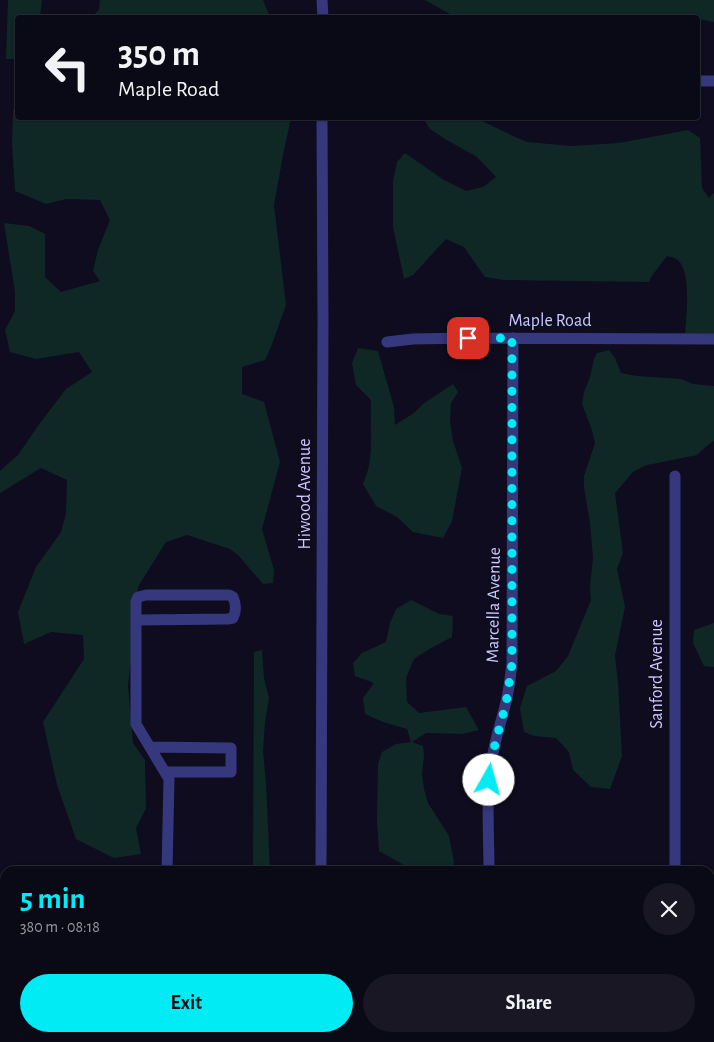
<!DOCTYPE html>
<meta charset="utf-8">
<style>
body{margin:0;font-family:"Alegreya Sans",sans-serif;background:#181723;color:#f1f3f6;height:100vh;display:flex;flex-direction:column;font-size:19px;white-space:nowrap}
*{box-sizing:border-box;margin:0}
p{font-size:16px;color:#999aa1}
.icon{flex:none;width:28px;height:28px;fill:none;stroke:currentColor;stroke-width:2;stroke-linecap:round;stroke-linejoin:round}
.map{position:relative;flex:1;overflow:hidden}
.drawer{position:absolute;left:0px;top:866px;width:715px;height:176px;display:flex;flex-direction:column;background:#0a0916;border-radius:15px 15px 0 0;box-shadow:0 1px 4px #0004,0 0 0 1px #2a2a35}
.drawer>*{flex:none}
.hud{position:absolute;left:15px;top:15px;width:685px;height:105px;border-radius:5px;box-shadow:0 1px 4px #0004,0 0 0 1px #2a2a35;background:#0a0916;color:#f1f3f6;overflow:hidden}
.pin{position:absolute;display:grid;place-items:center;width:42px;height:42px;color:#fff;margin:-21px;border-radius:10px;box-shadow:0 2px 8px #0006}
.me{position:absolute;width:55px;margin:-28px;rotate:7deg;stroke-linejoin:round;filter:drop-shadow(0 0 4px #0008)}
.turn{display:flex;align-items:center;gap:18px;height:105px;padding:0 20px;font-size:22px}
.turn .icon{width:65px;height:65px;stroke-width:2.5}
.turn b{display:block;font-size:35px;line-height:42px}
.round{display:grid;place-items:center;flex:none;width:52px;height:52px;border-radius:26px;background:#181723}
.overview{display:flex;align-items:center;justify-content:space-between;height:85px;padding:0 20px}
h1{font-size:30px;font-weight:700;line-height:38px;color:#00ebf4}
.cta{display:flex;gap:10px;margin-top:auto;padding:10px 20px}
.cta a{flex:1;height:58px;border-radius:30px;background:#00ebf4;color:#111;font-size:20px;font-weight:700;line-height:58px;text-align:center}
.cta a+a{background:#181723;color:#f1f3f6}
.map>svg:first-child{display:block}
</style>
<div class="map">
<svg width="714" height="1042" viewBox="0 0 714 1042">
<rect width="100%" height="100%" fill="#0e0c1e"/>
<path fill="#0f2826" d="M 8,0 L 42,0 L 40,17 L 18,18 L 17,59 L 6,59 Z
M 100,0 L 263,0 L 270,17 L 91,17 L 99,10 Z
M 425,0 L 714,0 L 714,22 L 698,19 L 698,18 L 685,16 L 675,18 L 455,17 Z
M 17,105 L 18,118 L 291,118 L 283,155 L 274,205 L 286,305 L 271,347 L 265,360 L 242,367 L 242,394 L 264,402 L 280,462 L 262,529 L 274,570 L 273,583 L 263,584 L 238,555 L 230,549 L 187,535 L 166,542 L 139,585 L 131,618 L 132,653 L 128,685 L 133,743 L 145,760 L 146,808 L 136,828 L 141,854 L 114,858 L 76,839 L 57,785 L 43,722 L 84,659 L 83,635 L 51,632 L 24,644 L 18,612 L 36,567 L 61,532 L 66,513 L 67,480 L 41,468 L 0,493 L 0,471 L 18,455 L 40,423 L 66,389 L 92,372 L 79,352 L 36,359 L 10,352 L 5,330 L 15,311 L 15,292 L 4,223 L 29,226 L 45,234 L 45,277 L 61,292 L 100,281 L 93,271 L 98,250 L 110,220 L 100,200 L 66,199 L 46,204 L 15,191 L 12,144 L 13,110 Z
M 423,118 L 476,118 L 511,135 L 527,142 L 571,146 L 619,143 L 688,130 L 700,138 L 702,188 L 709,198 L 714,193 L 714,336 L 685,336 C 686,317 692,273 678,260 C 676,258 671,257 667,256 L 651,277 L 649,282 L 504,280 L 485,277 L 464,247 L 446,239 L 413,275 L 404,279 L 393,227 L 393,181 L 397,162 L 405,153 L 444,180 L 466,191 L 483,187 L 496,177 L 477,157 L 445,139 L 430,129 Z
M 358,348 L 378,351 L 394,407 L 395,425 L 414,413 L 423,404 L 453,384 L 458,392 L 451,403 L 450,420 L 453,441 L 462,468 L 452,521 L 443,538 L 413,532 L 397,517 L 376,506 L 363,484 C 365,478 368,471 369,465 C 373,445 370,421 371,400 L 356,385 L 352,363 Z
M 609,350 L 615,358 L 621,373 L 637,376 L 681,379 L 693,384 L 714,386 L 714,441 L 708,445 L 697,455 L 647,465 L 634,471 L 615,493 L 623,553 L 617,569 L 625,607 L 615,656 L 618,683 L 622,756 L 610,789 L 591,787 L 573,770 L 569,752 L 556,738 L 534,736 L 524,732 L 520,708 L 527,686 L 556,671 L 568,656 L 591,600 L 590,586 L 593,558 L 590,523 L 584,487 L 584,476 L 595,443 L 592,430 L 582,404 L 584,392 L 590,377 L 594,359 L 597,353 Z
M 411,600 L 439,614 L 453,616 L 452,637 L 431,648 L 414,659 L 406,678 L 407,702 L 419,713 L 466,707 L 479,730 L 462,734 L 426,733 L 412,742 L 423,746 L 424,755 L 422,774 L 424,789 L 428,803 L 449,836 L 454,862 L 451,871 L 411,871 L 411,869 L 379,851 L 377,821 L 378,764 L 382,752 L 396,744 L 411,742 L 407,729 L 383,722 L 365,714 L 363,698 L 374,683 L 355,676 L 353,663 L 362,653 L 386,642 L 390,623 L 396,609 Z
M 714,623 L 714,667 L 704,666 L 693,643 L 694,630 Z
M 262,650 L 264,678 L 269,698 L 265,722 L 263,751 L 266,783 L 270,871 L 253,871 L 254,652 Z
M 568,1038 L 631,1038 L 632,1042 L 568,1042 Z"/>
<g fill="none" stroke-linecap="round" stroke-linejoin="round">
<path stroke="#36387e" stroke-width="11" d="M 322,0 L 323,18
M 698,81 L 714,81
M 387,342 L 413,339 L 468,338 L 714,339
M 675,476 L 675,871
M 136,620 L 228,619 L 233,618 C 236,612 236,604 233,597 L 229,595 L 146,595 L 138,597 L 136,602 L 136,724 L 169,779 L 167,871
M 150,747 L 231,748 L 231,772 L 165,772
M 321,871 L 323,320 L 322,118
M 489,871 C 489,836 486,801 491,766 C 493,746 500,726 505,706 C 509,692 510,678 512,664 L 513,338
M 478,1038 L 478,1042
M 117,1042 L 117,1038
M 322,1042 L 322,1038
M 671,1042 L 671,1038"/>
<path stroke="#b250ff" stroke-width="12" d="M 0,982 L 5,982
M 710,994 L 714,994"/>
</g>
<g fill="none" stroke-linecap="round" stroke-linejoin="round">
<path stroke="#00ebf4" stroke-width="9" stroke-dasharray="0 16.2" d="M 468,338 L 512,338 L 512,664 L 506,704 L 495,744 L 489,780"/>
</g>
<g text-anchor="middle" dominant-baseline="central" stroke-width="5" stroke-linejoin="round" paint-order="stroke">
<g font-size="18" fill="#ccc9ff" stroke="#0e0c1e">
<text x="550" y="321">Maple Road</text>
<text transform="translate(305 494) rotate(-90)">Hiwood Avenue</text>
<text transform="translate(494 605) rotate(-89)">Marcella Avenue</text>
<text transform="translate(657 674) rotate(-90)">Sanford Avenue</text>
</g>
</g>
</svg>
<div class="pin" style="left:468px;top:338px;background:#d93025"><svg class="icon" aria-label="arrive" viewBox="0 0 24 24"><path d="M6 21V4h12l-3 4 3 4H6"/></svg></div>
<svg class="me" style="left:489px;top:780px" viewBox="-20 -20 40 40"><circle r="19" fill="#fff"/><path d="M0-13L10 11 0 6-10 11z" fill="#00ebf4"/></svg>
<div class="hud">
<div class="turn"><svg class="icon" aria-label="left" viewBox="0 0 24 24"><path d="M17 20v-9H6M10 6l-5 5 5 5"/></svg><div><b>350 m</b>Maple Road</div></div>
</div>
<section class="drawer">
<div class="overview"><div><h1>5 min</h1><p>380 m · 08:18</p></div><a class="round"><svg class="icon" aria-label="close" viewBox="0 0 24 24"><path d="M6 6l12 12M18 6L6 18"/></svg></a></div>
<div class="cta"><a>Exit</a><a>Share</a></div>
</section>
</div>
